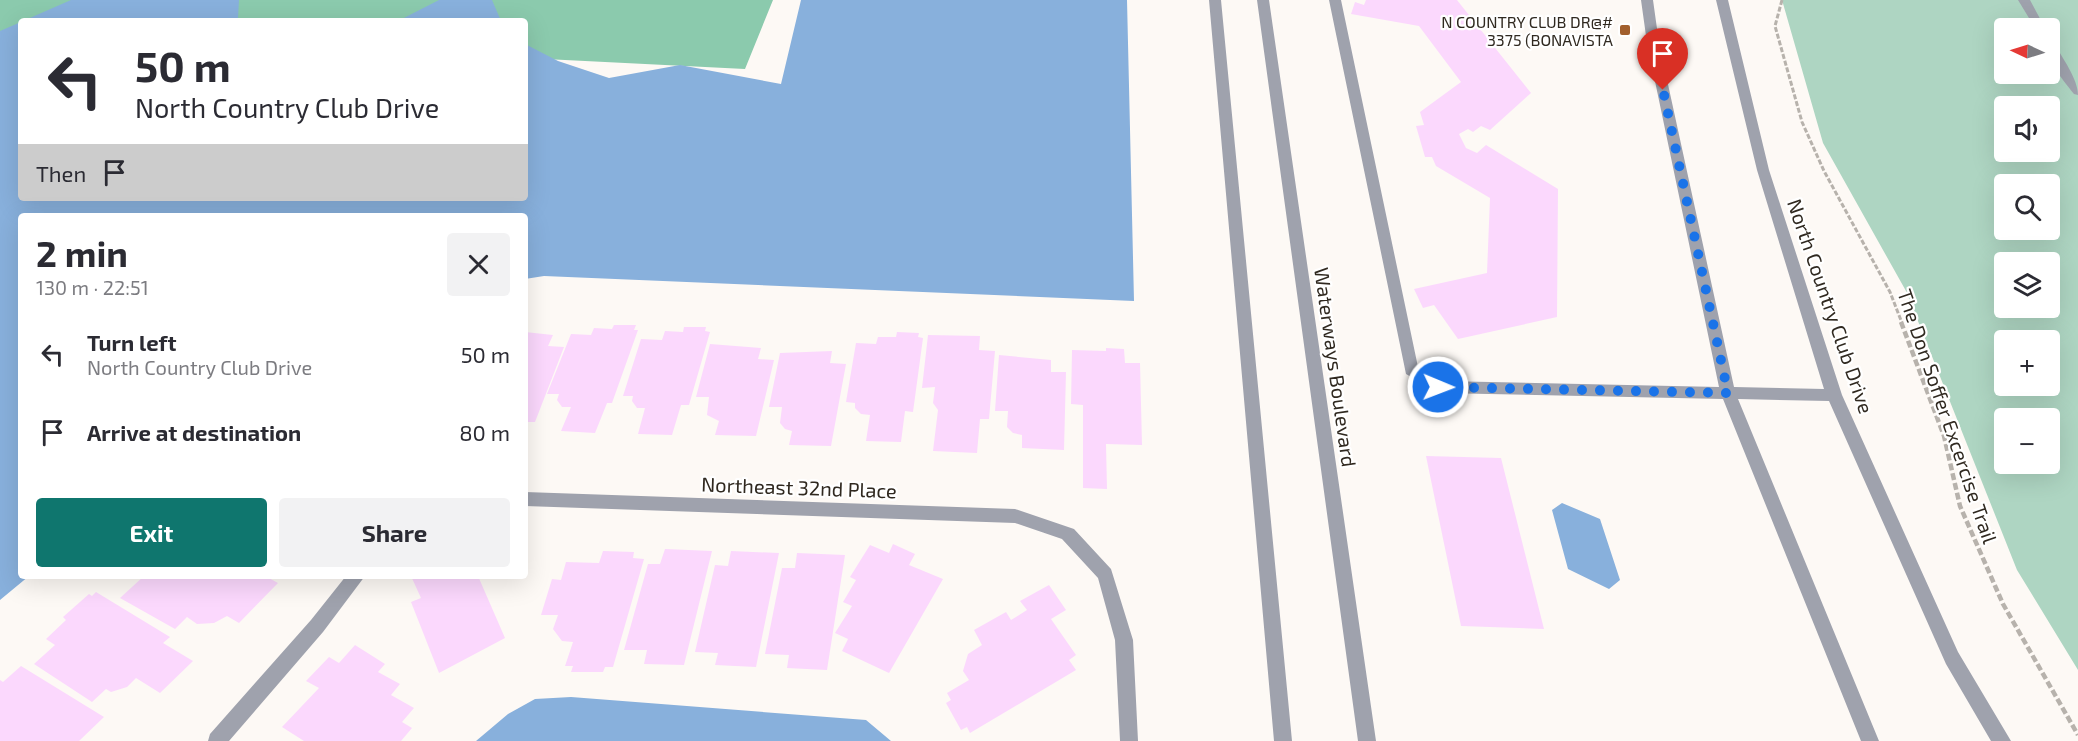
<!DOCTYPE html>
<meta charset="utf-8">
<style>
body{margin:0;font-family:"Exo 2",sans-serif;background:#f2f2f3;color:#2b2b33;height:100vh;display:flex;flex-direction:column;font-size:22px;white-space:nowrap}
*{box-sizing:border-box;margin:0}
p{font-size:20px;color:#7c7c81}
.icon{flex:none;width:33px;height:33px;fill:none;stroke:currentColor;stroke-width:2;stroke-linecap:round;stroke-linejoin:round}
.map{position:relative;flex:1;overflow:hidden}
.sheet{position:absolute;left:18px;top:213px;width:510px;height:366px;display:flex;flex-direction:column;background:#fff;border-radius:6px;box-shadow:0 6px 24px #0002}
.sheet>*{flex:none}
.hud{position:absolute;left:18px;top:18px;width:510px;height:183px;border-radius:6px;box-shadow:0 6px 24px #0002;background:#fff;color:#2b2b33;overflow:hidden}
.needle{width:39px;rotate:274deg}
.controls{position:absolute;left:1994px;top:18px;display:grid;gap:12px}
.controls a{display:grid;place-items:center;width:66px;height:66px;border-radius:6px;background:#fff;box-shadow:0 6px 24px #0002;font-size:30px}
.pin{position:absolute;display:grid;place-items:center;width:51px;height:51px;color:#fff;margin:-62px -26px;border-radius:50% 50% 50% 0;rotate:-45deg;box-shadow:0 0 6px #0007}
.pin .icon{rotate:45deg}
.me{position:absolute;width:66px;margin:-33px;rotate:91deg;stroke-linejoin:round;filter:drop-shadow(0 0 4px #0008)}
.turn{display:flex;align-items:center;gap:21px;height:126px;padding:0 18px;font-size:27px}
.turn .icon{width:78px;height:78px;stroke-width:2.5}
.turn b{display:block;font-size:42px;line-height:51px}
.then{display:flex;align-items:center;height:57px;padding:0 18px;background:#0003;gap:12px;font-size:22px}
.round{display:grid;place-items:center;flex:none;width:63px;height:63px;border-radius:6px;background:#f2f2f3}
.summary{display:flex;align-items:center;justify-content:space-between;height:102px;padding:0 18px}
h1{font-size:36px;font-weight:700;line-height:45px}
.cta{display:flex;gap:12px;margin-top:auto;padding:12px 18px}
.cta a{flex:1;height:69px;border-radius:6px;background:#0f766e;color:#fff;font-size:24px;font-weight:700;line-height:69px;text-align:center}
.cta a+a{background:#f2f2f3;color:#2b2b33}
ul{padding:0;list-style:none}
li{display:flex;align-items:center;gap:18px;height:78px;padding:0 18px}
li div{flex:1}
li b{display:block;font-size:22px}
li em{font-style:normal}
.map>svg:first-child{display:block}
</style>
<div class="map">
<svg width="2078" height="741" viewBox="0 0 2078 741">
<rect width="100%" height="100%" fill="#fdf9f5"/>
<path fill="#aed5c2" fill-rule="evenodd" d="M 1782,0 L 2078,0 L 2078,670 L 2017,570 L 1906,291 L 1823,143 ZM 2004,28 L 2049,28 L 2049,74 L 2004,74 ZM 2004,106 L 2049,106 L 2049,152 L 2004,152 ZM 2004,184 L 2049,184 L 2049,230 L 2004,230 ZM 2004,262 L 2049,262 L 2049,308 L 2004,308 ZM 2004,340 L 2049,340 L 2049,386 L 2004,386 ZM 2004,418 L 2049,418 L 2049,464 L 2004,464 Z"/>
<path fill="#8bcaad" d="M 0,0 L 773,0 L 745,69 L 525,58 L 525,21 L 21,21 L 21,32 L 0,31 Z"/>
<path fill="#88b0dc" d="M 71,0 L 239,0 L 238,18 L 241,21 L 23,21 Z
M 439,0 L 492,0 L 501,21 L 398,21 Z
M 801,0 L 1127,0 L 1134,301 L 544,276 L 525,279 L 525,216 L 21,216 L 21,576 L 29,576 L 0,600 L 0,31 L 21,22 L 21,198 L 525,198 L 525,44 L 558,61 L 609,78 L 680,65 L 781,84 Z
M 1562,503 L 1600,519 L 1620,580 L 1609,589 L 1568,569 L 1552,510 Z
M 571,697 L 866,720 L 891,741 L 476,741 L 508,714 L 535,699 Z"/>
<path fill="#fbd8fd" d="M 1366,0 L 1457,0 L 1531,93 L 1490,130 L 1481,126 L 1473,132 L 1468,129 L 1459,134 L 1466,148 L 1477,153 L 1486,145 L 1558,189 L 1557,317 L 1458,339 L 1434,305 L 1423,308 L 1414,289 L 1487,273 L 1490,198 L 1436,166 L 1432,157 L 1425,157 L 1416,126 L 1424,125 L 1420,112 L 1461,82 L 1419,26 L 1351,14 L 1355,2 L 1364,5 Z
M 614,325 L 636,325 L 634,330 L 638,330 L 612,403 L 607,403 L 595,433 L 561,431 L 571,407 L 562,407 L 557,400 L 559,394 L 547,394 L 571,334 L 591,335 L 594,328 L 612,329 Z
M 684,327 L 706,327 L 705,331 L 710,332 L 689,405 L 681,405 L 672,435 L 638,434 L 645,408 L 637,408 L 632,401 L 633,396 L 623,396 L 641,339 L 662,340 L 665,331 L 683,332 Z
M 525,332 L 553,335 L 548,346 L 564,347 L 535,422 L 525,422 Z
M 897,332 L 919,333 L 918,337 L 923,338 L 913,412 L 905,411 L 901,442 L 866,441 L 870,415 L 861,414 L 855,408 L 855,403 L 846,402 L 856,343 L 876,344 L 878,337 L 896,337 Z
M 928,335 L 980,336 L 979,350 L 995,351 L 989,419 L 980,419 L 977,453 L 933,451 L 938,410 L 933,403 L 935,387 L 922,388 Z
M 710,344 L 761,348 L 758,359 L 774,360 L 756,436 L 715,435 L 719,421 L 707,415 L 709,397 L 696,397 Z
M 1106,348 L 1124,349 L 1125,363 L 1140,363 L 1142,445 L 1106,444 L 1107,489 L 1083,488 L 1083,405 L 1071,404 L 1072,350 L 1106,351 Z
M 832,351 L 830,363 L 846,364 L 831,446 L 789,445 L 792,431 L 785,429 L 780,423 L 782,407 L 769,407 L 780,353 Z
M 999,355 L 1051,360 L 1051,372 L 1066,372 L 1064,450 L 1022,448 L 1022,435 L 1013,433 L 1007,427 L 1008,411 L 995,411 Z
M 1426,456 L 1501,458 L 1544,629 L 1461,626 Z
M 893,544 L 915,554 L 909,565 L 943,579 L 889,673 L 842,651 L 848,639 L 835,633 L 852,606 L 843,602 L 856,580 L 850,577 L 870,545 L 889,553 Z
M 665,549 L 712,551 L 684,665 L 644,664 L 647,650 L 624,650 L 648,564 L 660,564 Z
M 603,551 L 634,552 L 633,558 L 644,559 L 613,667 L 605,667 L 603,672 L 571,672 L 573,666 L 565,666 L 573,642 L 562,641 L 553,629 L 558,615 L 541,615 L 552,579 L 561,580 L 566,562 L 599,563 Z
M 731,551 L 779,553 L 756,667 L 715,665 L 718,653 L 695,652 L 715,565 L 728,566 Z
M 797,553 L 845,555 L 827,670 L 787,668 L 789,655 L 765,654 L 782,568 L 795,568 Z
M 144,576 L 265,576 L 278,583 L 239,623 L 227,616 L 214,623 L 197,624 L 187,617 L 175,629 L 120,598 Z
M 411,576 L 478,576 L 505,638 L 439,673 L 411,602 L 421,598 Z
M 1049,585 L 1066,610 L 1051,619 L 1076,655 L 1069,660 L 1076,670 L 970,733 L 967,727 L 961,730 L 946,703 L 951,700 L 947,693 L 969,680 L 963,671 L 968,654 L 982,645 L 974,630 L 1006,612 L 1011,620 L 1027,610 L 1020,601 Z
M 96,592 L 170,637 L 163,643 L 193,661 L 160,693 L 136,678 L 127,687 L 111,692 L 106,689 L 92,702 L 34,664 L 55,645 L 46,639 L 66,620 L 63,617 L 89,594 L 92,596 Z
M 355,645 L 385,664 L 378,672 L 400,684 L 391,695 L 414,708 L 402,722 L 412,728 L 401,741 L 304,741 L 282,727 L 319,688 L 306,681 L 329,657 L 339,663 Z
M 21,666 L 104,717 L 79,741 L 0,741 L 0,680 L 3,682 Z"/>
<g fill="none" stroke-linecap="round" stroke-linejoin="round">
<path stroke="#b7b2ac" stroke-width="3" stroke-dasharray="5 2" stroke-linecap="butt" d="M 1782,0 L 1775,26 L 1802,122 L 1824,171 L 1890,292 L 1902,323"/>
<path stroke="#b7b2ac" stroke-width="4.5" stroke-dasharray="7 3" stroke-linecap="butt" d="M 1901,322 L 1944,436 L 1960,506 L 2003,604 L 2078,735"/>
<path fill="#9fa2ad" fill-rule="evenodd" d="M 1209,0 L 1221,0 L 1292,741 L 1274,741 Z
M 1257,0 L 1269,0 L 1376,741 L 1358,741 Z
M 1329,0 L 1341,0 L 1418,367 L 1442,381 L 1719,387 L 1647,43 L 1641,0 L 1653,0 L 1659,43 L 1734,387 L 1824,389 L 1757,170 L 1716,0 L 1728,0 L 1769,170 L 1842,395 L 1958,652 L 2011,741 L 1991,741 L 1946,664 L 1829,401 L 1738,399 L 1879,741 L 1861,741 L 1723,399 L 1439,393 L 1406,374 Z
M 2018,0 L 2030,0 L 2045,28 L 2035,28 Z
M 2049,41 L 2053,42 C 2062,57 2078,79 2078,95 L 2074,94 C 2060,76 2049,65 2049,41 Z
M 525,492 L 1015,509 L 1074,529 L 1111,569 L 1133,640 L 1138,741 L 1120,741 L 1115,640 L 1098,578 L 1062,539 L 1015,523 L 525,506 Z
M 346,576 L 365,576 L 323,632 L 229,741 L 208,741 L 210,734 L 311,620 Z"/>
</g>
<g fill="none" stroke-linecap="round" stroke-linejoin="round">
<path stroke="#1a73e8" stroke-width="10" stroke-dasharray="0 18" d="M 1438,387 L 1728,393 L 1663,90"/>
</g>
<rect fill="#a25f2d" stroke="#fff" stroke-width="2" x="1619" y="24" width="12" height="12" rx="3"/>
<g text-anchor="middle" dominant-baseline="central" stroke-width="4.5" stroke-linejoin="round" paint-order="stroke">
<g font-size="16" fill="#302920" stroke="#fff" text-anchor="end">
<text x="1613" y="21">N COUNTRY CLUB DR@#<tspan x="1613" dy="18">3375 (BONAVISTA</tspan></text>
</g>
<g font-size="20" fill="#302920" stroke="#fff">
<text transform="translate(1831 306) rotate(71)">North Country Club Drive</text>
<text transform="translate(1336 367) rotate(82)">Waterways Boulevard</text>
<text transform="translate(1948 416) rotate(71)">The Don Soffer Excercise Trail</text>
<text transform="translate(799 487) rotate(2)">Northeast 32nd Place</text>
</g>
</g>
</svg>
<div class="controls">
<a><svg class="needle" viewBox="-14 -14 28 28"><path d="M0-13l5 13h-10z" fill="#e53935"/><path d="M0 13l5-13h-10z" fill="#7c7c81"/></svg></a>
<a><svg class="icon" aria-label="sound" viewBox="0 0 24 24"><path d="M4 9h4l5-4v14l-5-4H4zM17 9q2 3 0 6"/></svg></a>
<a><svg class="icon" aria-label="search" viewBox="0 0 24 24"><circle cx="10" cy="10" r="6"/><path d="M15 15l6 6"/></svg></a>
<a><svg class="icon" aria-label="layers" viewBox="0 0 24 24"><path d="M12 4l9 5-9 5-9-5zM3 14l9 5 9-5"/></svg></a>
<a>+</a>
<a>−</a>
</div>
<div class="pin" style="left:1663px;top:90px;background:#d93025"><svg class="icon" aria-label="arrive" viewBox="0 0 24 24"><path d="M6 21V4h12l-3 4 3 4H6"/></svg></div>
<svg class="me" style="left:1438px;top:387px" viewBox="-20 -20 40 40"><circle r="17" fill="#1a73e8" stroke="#fff" stroke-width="3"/><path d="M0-11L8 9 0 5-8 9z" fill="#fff"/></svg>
<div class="hud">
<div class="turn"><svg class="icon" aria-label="left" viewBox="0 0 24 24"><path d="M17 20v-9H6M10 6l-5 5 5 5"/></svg><div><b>50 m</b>North Country Club Drive</div></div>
<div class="then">Then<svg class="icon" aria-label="arrive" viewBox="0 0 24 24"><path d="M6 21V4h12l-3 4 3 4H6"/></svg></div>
</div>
<section class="sheet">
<div class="summary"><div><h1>2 min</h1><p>130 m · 22:51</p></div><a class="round"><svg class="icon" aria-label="close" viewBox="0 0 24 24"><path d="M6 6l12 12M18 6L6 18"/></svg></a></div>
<ul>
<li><svg class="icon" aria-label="left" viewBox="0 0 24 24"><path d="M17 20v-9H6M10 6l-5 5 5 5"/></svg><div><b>Turn left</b><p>North Country Club Drive</p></div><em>50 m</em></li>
<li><svg class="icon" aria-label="arrive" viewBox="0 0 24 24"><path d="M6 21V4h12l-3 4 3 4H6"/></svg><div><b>Arrive at destination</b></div><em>80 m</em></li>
</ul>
<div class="cta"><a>Exit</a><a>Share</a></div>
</section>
</div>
